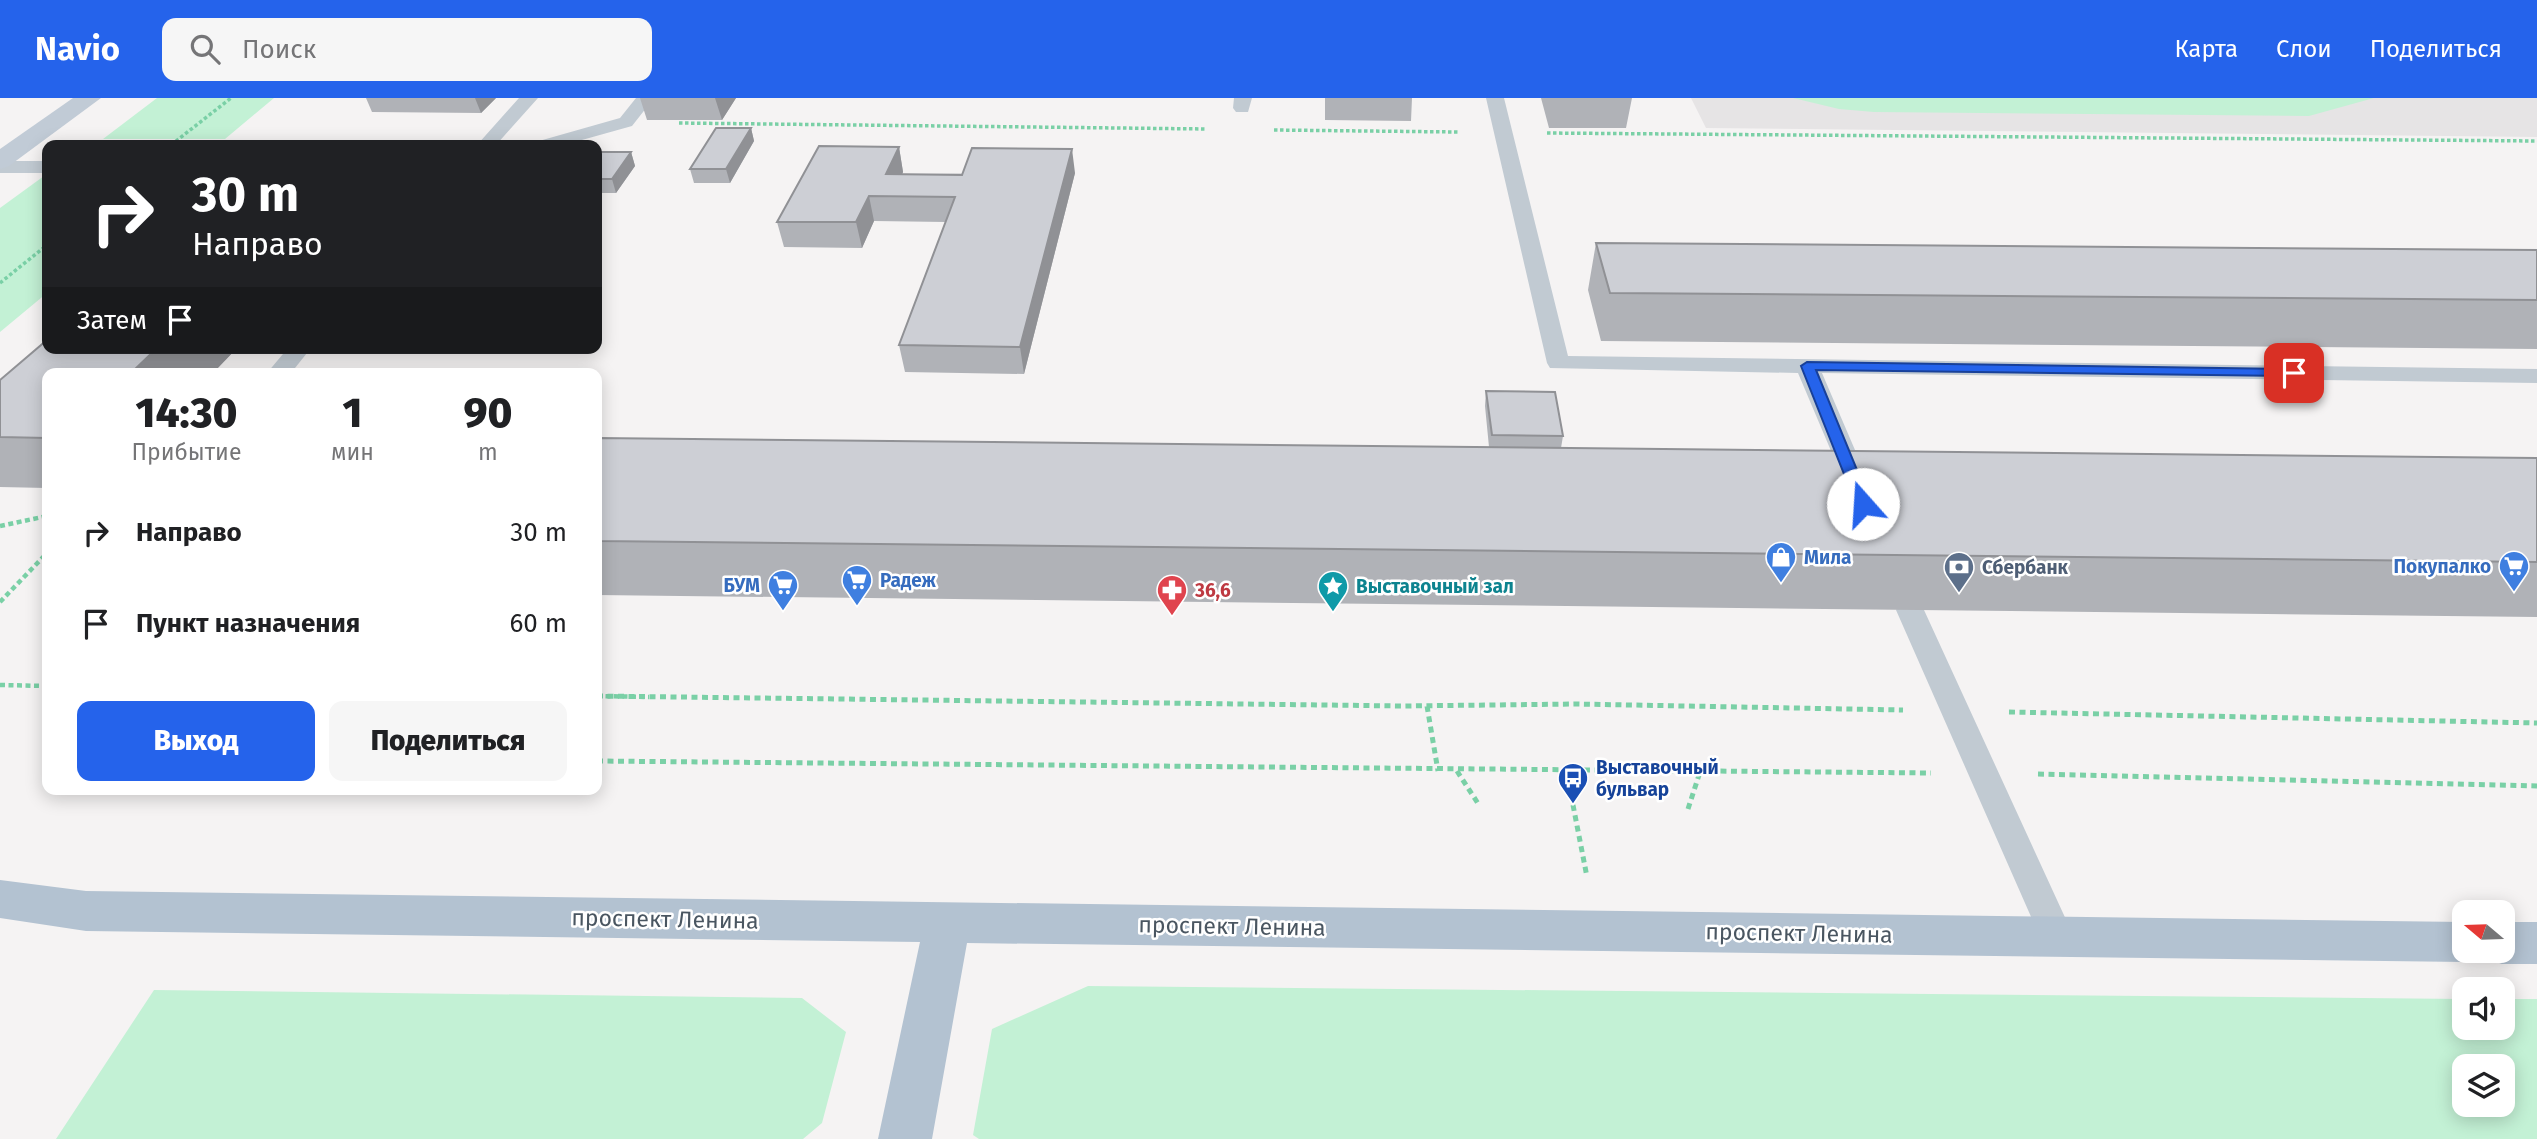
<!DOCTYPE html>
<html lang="ru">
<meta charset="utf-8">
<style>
body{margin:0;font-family:"Fira Sans",sans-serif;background:#f6f6f6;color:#202124;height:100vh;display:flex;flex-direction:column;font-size:26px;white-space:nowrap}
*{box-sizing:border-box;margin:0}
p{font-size:23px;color:#757577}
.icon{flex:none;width:38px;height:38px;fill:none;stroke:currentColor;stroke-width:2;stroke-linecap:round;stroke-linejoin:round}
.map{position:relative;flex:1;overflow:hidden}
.side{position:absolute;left:42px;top:270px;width:560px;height:427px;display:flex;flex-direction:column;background:#fff;border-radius:14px;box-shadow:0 4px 18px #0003}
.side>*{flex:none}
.top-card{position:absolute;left:42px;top:42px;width:560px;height:214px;border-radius:14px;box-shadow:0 4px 18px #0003;background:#202124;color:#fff;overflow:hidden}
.needle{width:46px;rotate:289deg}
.fabs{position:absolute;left:2452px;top:802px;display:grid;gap:14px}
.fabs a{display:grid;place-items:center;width:63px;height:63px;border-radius:14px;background:#fff;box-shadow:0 4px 18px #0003;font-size:35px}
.pin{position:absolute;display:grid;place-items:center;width:60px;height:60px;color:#fff;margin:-30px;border-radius:14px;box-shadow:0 4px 10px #0006}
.me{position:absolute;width:77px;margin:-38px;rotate:341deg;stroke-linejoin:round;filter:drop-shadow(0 0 5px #0008)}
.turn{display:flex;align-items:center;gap:24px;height:147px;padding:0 35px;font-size:32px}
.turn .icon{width:91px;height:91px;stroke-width:2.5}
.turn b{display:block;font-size:49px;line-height:60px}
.then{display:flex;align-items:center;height:66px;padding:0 35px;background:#0003;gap:14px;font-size:26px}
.eta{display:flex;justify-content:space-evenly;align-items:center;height:119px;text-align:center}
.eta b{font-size:42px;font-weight:800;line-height:49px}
.cta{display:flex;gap:14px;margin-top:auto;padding:14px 35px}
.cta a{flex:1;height:80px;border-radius:14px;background:#2563eb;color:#fff;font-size:28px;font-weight:800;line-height:80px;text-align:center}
.cta a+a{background:#f6f6f6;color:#202124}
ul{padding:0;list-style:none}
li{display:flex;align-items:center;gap:21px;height:91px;padding:0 35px}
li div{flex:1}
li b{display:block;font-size:26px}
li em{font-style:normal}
header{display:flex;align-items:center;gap:42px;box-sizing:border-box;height:98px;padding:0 35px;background:#2563eb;color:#fff}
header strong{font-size:33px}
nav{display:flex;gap:38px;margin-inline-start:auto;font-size:24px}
.search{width:490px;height:63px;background:#f6f6f6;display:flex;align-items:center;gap:18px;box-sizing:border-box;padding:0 24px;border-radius:14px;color:#757577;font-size:26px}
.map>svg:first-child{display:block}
</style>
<header>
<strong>Navio</strong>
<div class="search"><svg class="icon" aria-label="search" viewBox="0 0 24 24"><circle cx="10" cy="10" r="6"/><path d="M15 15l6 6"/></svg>Поиск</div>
<nav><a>Карта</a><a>Слои</a><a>Поделиться</a></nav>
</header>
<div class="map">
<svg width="2537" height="1041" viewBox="0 0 2537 1041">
<rect width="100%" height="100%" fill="#f5f3f3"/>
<path fill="#e6e4e5" d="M 1691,0 L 2537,0 L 2537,39 L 1706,30 Z"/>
<path fill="#c3f1d5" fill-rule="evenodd" d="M 157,0 L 274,0 L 225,41 L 103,41 Z
M 1793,0 L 2374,0 L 2309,18 L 1874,14 L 1839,11 Z
M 44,78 L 47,78 L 47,195 L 0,234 L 0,110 Z
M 1088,888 L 2464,901 L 2464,929 L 2502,929 L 2503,901 L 2537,901 L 2537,1041 L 979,1041 L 973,1037 L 992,931 ZM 2464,968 L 2502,968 L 2502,1006 L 2464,1006 Z
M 154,892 L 802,900 L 846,934 L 822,1025 L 803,1041 L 56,1041 Z"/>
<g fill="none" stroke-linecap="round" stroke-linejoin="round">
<path stroke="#7ad0a6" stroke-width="3.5" stroke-dasharray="3.5 2.5" stroke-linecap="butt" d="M 679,25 L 1206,31
M 1274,32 L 1458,34
M 1547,35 L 2537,43
M 171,47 L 231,0
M 0,185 L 47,147"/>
<path stroke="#7ad0a6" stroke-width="4.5" stroke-dasharray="5 3.5" stroke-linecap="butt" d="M 0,428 L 47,418
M 0,504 L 47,455
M 0,587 L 47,588
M 597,598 L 649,599"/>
<path stroke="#7ad0a6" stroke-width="5" stroke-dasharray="6 4.5" stroke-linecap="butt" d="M 597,598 L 1404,608 L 1576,606 L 1903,612
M 1427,608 L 1438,673
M 2009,614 L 2537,625
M 597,663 L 1931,675
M 1457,673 L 1479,707
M 2038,676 L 2537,688
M 1573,707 L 1587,779
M 1688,711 L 1700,674"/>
<path fill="#c1cad2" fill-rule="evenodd" d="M 519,0 L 538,0 L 496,47 L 477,47 Z
M 636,0 L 654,0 L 632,28 L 564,47 L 536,47 L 539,43 L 620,20 Z
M 1234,0 L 1252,0 L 1248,14 L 1236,14 L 1233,10 Z
M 1486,0 L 1504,0 L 1568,258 L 2537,271 L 2537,285 L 1822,275 L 1870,387 L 1866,393 L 1857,395 L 1848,393 L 1798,275 L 1550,270 L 1547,265 Z
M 0,63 L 47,63 L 47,75 L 0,75 Z
M 288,250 L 311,250 L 291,275 L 267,275 Z
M 1910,502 L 1920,505 L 1924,512 L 2074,839 L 2069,849 L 2057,854 L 2045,849 L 2040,839 L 1896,512 L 1900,505 Z"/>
<path fill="#c1cbd6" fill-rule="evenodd" d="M 73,0 L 101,0 L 9,68 L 0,71 L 0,51 Z"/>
<path fill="#b3c2d1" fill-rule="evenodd" d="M 0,782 L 86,793 L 2464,824 L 2464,852 L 2502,852 L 2502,824 L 2537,824 L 2537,866 L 2502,866 L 2485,860 L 2483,855 L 2481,858 L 2464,864 L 967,845 L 932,1041 L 878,1041 L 920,844 L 86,833 L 0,820 Z"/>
</g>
<path fill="#b0b2b7" d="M 366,0 L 496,0 L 481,15 L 372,14 Z
M 640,0 L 736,0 L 722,22 L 647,22 Z
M 1325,0 L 1412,0 L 1411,23 L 1325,22 Z
M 1541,0 L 1632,0 L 1626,30 L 1549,30 Z
M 751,30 L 754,43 L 730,85 L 694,85 L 690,71 Z
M 899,49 L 903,74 L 902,76 L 1075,75 L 1024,276 L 905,274 L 899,247 L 946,124 L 874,123 L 862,150 L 784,149 L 777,124 Z
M 597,54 L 631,54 L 635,68 L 616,95 L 597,95 Z
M 1596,145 L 2537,152 L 2537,251 L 1601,243 L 1588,192 Z
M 47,242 L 47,250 L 237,250 L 213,275 L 47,275 L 47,390 L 0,389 L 0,282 Z
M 1486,293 L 1563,338 L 1561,350 L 2537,360 L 2537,519 L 597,497 L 597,340 L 1489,349 L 1485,308 Z"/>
<path fill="#909195" d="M 475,0 L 496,0 L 481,15 Z
M 715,0 L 736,0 L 722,22 Z
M 751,30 L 754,43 L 730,85 L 726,71 Z
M 899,49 L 903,74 L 893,98 L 886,76 Z
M 1072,51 L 1075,75 L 1024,276 L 1020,249 Z
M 631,54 L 635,68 L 616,95 L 612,81 Z
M 869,98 L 874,123 L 862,150 L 856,124 Z
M 157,250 L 237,250 L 213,275 L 131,275 Z"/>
<path fill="#cdcfd5" stroke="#909195" stroke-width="2" d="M 716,30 L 751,30 L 726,71 L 690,71 Z
M 819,48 L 899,49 L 886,76 L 962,77 L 972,50 L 1072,51 L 1020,249 L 899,247 L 955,99 L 869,98 L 856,124 L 777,124 Z
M 597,54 L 631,54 L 612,81 L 597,81 Z
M 1596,145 L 2537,152 L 2537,202 L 1610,195 Z
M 47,242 L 47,250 L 157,250 L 131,275 L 47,275 L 47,340 L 0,339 L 0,282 Z
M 1486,293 L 1555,294 L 1563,338 L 1492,337 Z
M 597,340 L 2537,360 L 2537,464 L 597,443 Z"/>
<path fill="#2563eb" stroke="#184099" stroke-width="2" d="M 1807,264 L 2294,271 L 2300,275 L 2294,278 L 1816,272 L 1871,406 L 1863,411 L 1856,406 L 1801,268 Z"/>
<defs>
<g id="shop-pin" transform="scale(1.575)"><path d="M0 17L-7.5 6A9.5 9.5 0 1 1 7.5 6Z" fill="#3f7fe0" stroke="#fff"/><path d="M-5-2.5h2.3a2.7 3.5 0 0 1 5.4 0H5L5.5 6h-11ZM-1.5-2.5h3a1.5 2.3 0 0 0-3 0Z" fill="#fff"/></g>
<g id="supermarket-pin" transform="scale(1.575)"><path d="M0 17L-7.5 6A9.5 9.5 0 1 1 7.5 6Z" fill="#3f7fe0" stroke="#fff"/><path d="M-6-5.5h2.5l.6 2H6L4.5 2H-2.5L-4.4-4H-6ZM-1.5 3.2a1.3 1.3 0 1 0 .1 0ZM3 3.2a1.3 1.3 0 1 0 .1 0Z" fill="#fff"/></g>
<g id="bank-pin" transform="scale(1.575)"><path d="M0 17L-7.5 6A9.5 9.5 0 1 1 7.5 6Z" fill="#5c6f8a" stroke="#fff"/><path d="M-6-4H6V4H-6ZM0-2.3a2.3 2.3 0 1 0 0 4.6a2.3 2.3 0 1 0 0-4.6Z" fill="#fff"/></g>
<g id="sight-pin" transform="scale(1.575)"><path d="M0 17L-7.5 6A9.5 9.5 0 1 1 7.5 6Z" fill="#0f9aa8" stroke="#fff"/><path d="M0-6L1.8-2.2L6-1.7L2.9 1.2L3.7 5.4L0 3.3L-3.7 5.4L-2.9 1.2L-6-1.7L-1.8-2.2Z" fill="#fff"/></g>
<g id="pharmacy-pin" transform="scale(1.575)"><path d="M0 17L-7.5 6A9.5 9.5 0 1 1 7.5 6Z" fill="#e0444e" stroke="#fff"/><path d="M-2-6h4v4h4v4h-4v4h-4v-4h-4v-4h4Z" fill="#fff"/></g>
<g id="bus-pin" transform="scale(1.575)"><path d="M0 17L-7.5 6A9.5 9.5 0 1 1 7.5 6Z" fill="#1a4fb4" stroke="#fff"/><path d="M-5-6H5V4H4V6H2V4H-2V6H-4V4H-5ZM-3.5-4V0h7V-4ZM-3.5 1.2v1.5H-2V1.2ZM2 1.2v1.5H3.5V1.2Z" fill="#fff"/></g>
</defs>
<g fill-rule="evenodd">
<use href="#shop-pin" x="1781" y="459"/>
<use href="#supermarket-pin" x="2514" y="468"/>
<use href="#bank-pin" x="1959" y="469"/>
<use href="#supermarket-pin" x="857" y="482"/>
<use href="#supermarket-pin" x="783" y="487"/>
<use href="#sight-pin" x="1333" y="488"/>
<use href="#pharmacy-pin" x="1172" y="492"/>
<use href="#bus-pin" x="1573" y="680"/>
</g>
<g text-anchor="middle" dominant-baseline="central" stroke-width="5" stroke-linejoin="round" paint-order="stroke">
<g font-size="19" font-weight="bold" fill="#366cbe" stroke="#fff" text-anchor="start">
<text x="1804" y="459">Мила</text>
<text x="2491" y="468" text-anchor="end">Покупалко</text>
<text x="880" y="482">Радеж</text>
<text x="760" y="487" text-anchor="end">БУМ</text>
</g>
<g font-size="19" font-weight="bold" fill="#4e5e75" stroke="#fff" text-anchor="start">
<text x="1982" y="469">Сбербанк</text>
</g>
<g font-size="19" font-weight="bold" fill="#0d838f" stroke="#fff" text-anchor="start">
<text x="1356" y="488">Выставочный зал</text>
</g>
<g font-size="19" font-weight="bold" fill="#be3a42" stroke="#fff" text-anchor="start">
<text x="1195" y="492">36,6</text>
</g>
<g font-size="19" font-weight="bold" fill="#164399" stroke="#fff" text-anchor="start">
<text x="1596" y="669">Выставочный<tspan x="1596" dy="22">бульвар</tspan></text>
</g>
<g font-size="23" fill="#4a5661" stroke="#fff">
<text transform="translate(665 821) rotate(1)">проспект Ленина</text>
<text transform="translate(1232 828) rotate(1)">проспект Ленина</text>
<text transform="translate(1799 835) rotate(1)">проспект Ленина</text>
</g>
</g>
</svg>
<div class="fabs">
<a><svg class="needle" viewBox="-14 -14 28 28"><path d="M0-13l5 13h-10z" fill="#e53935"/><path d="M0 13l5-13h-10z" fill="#757577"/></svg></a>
<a><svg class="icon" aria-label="sound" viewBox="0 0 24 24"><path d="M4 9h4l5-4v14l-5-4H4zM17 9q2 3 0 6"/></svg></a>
<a><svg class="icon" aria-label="layers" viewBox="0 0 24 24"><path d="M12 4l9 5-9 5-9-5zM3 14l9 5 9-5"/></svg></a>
</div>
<div class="pin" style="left:2294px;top:275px;background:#d93025"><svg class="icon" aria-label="arrive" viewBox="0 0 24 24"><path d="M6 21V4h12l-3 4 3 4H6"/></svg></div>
<svg class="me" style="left:1863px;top:406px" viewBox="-20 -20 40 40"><circle r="19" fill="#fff"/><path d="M0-13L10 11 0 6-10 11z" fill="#2563eb"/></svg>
<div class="top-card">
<div class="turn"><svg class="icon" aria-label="right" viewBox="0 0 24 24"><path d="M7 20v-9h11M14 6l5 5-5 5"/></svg><div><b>30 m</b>Направо</div></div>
<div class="then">Затем<svg class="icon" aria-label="arrive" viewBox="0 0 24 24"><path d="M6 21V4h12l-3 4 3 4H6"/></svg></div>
</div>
<section class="side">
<div class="eta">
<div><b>14:30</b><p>Прибытие</p></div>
<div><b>1</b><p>мин</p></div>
<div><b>90</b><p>m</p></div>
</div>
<ul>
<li><svg class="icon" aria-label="right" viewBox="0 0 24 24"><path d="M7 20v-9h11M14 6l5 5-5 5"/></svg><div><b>Направо</b></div><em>30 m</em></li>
<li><svg class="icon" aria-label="arrive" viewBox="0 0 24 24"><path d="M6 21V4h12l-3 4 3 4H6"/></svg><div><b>Пункт назначения</b></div><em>60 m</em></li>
</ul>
<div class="cta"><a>Выход</a><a>Поделиться</a></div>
</section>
</div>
